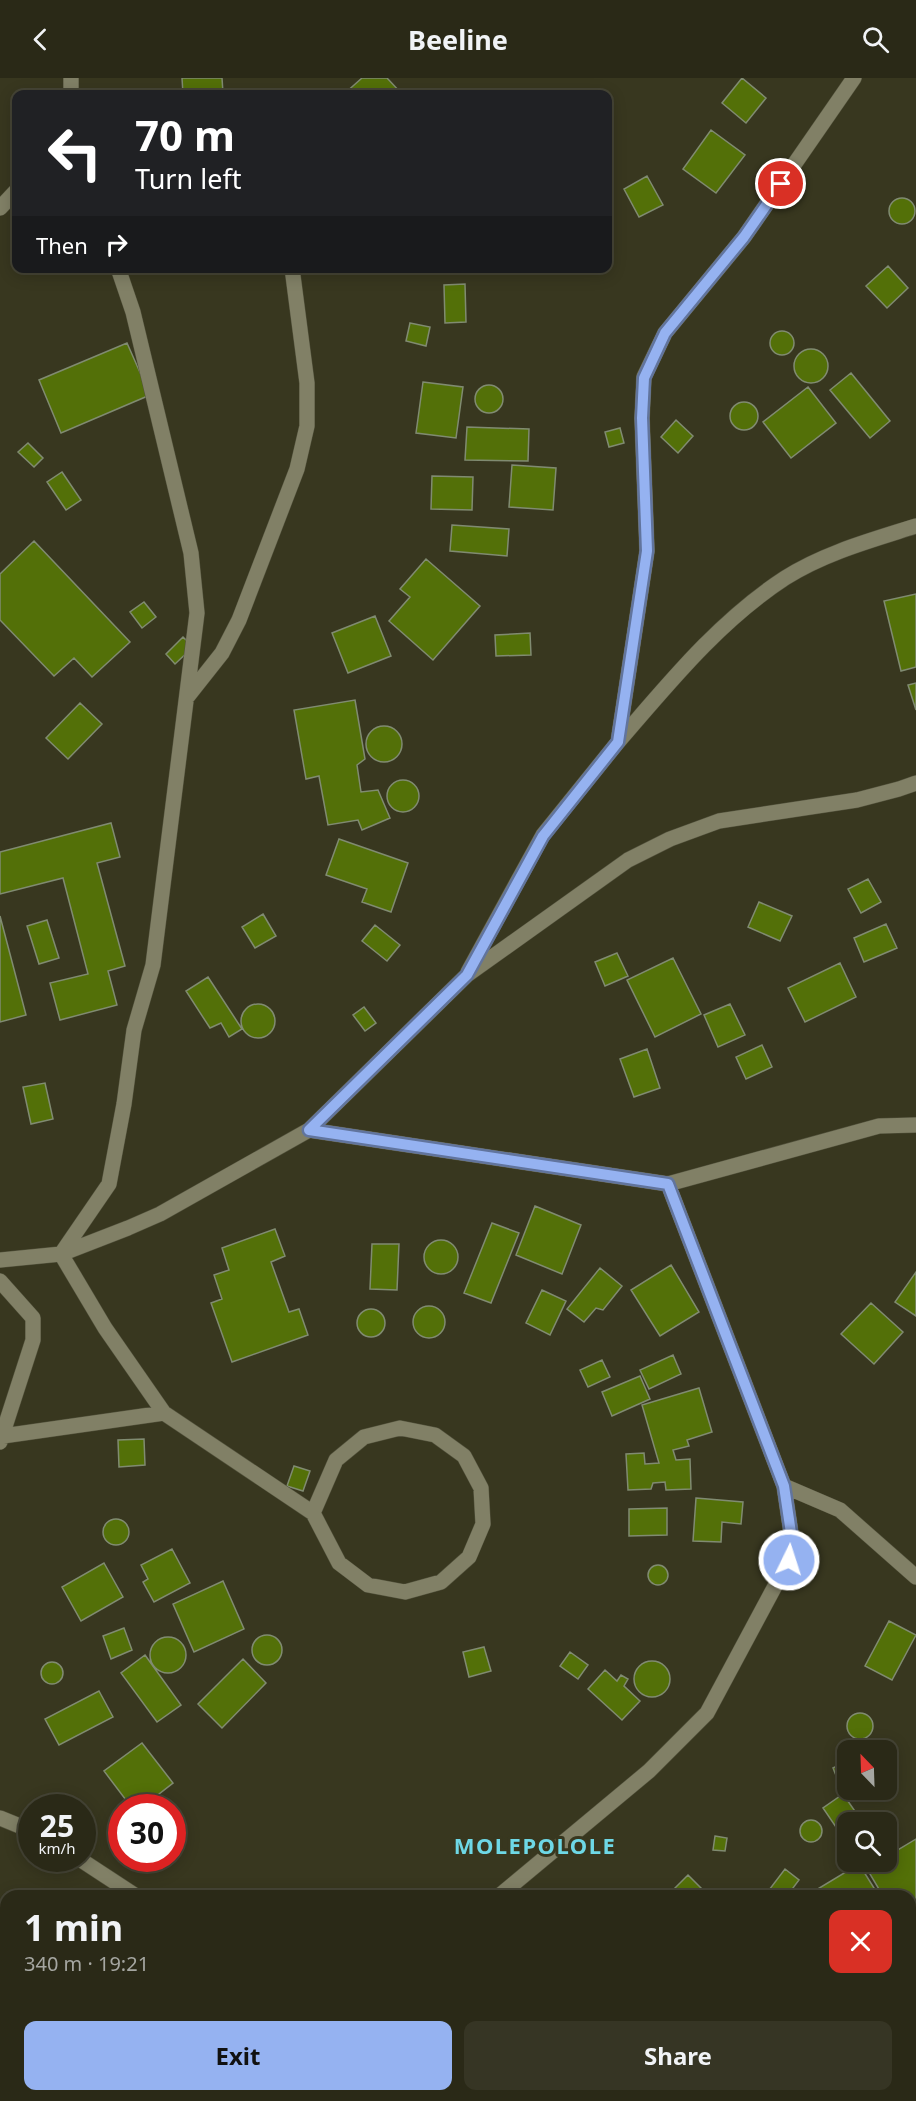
<!DOCTYPE html>
<meta charset="utf-8">
<style>
body{margin:0;font-family:"Noto Sans",sans-serif;background:#363524;color:#f1f3f6;height:100vh;display:flex;flex-direction:column;font-size:22px;white-space:nowrap}
*{box-sizing:border-box;margin:0}
p{font-size:20px;color:#a5a6a1}
.icon{flex:none;width:33px;height:33px;fill:none;stroke:currentColor;stroke-width:2;stroke-linecap:round;stroke-linejoin:round}
.map{position:relative;flex:1;overflow:hidden}
.drawer{position:absolute;left:0px;top:1812px;width:916px;height:212px;display:flex;flex-direction:column;background:#2a2917;border-radius:18px 18px 0 0;box-shadow:0 3px 15px #0003,0 0 0 2px #464536}
.drawer>*{flex:none}
.guide{position:absolute;left:12px;top:12px;width:600px;height:183px;border-radius:12px;box-shadow:0 3px 15px #0003,0 0 0 2px #464536;background:#202124;color:#fff;overflow:hidden}
.needle{width:39px;rotate:337deg}
.controls{position:absolute;left:837px;top:1662px;display:grid;gap:12px}
.controls a{display:grid;place-items:center;width:60px;height:60px;border-radius:12px;background:#2a2917;box-shadow:0 3px 15px #0003,0 0 0 2px #464536;font-size:30px}
.speed{position:absolute;left:18px;top:1716px;display:flex;gap:12px;font-size:30px;font-weight:700;text-align:center}
.speed>*{display:grid;place-content:center;width:78px;height:78px;border-radius:50%;background:#2a2917;box-shadow:0 3px 15px #0003,0 0 0 2px #464536;line-height:1}
.speed small{font-size:15px;font-weight:400}
.speed .limit{border:9px solid #d22;background:#fff;color:#111}
.pin{position:absolute;display:grid;place-items:center;width:51px;height:51px;color:#fff;margin:-26px;border:3px solid #fff;border-radius:50%;box-shadow:0 2px 6px #0007}
.me{position:absolute;width:66px;margin:-33px;rotate:4deg;stroke-linejoin:round;filter:drop-shadow(0 0 4px #0008)}
.turn{display:flex;align-items:center;gap:21px;height:126px;padding:0 24px;font-size:27px}
.turn .icon{width:78px;height:78px;stroke-width:2.5}
.turn b{display:block;font-size:42px;line-height:51px}
.then{display:flex;align-items:center;height:57px;padding:0 24px;background:#0003;gap:12px;font-size:22px}
.round{display:grid;place-items:center;flex:none;width:63px;height:63px;border-radius:12px;background:#363524}
.headline{display:flex;align-items:center;justify-content:space-between;height:102px;padding:0 24px}
h1{font-size:36px;font-weight:700;line-height:45px}
.primary-button{display:flex;gap:12px;margin-top:auto;padding:12px 24px}
.primary-button a{flex:1;height:69px;border-radius:12px;background:#95b2f1;color:#111;font-size:24px;font-weight:700;line-height:69px;text-align:center}
.primary-button a+a{background:#363524;color:#f1f3f6}
header{display:flex;justify-content:space-between;align-items:center;height:78px;padding:0 24px;background:#2a2917;font-size:27px;font-weight:700}
.map>svg:first-child{display:block}
</style>
<header><svg class="icon" aria-label="back" viewBox="0 0 24 24"><path d="M15 5l-7 7 7 7"/></svg>Beeline<svg class="icon" aria-label="search" viewBox="0 0 24 24"><circle cx="10" cy="10" r="6"/><path d="M15 15l6 6"/></svg></header>
<div class="map">
<svg width="916" height="2023" viewBox="0 0 916 2023">
<rect width="100%" height="100%" fill="#38371f"/>
<path fill="#537008" stroke="#808b71" stroke-width="1.5" d="M 182,0 L 222,0 L 223,15 L 183,16 Z
M 362,0 L 387,0 L 402,16 L 344,16 Z
M 742,0 L 766,20 L 746,45 L 722,25 Z
M 711,52 L 745,77 L 716,115 L 683,91 Z
M 647,98 L 663,127 L 639,139 L 624,111 Z
M889 133a13 13 0 1 1 26 0a13 13 0 1 1-26 0Z
M 888,188 L 908,210 L 887,230 L 866,208 Z
M 465,206 L 466,244 L 445,245 L 444,207 Z
M 410,245 L 430,249 L 426,268 L 406,263 Z
M770 265a12 12 0 1 1 24 0a12 12 0 1 1-24 0Z
M 127,265 L 150,317 L 61,355 L 39,302 Z
M794 288a17 17 0 1 1 34 0a17 17 0 1 1-34 0Z
M 851,295 L 890,343 L 870,360 L 830,312 Z
M 423,304 L 463,309 L 456,360 L 416,355 Z
M475 321a14 14 0 1 1 28 0a14 14 0 1 1-28 0Z
M 808,309 L 836,345 L 791,380 L 763,344 Z
M730 338a14 14 0 1 1 28 0a14 14 0 1 1-28 0Z
M 676,342 L 693,358 L 678,375 L 661,359 Z
M 467,349 L 529,351 L 528,383 L 465,382 Z
M 620,350 L 624,365 L 609,369 L 605,354 Z
M 28,365 L 43,380 L 34,389 L 18,374 Z
M 512,387 L 556,390 L 553,432 L 509,429 Z
M 62,394 L 81,422 L 66,432 L 47,404 Z
M 432,398 L 473,399 L 472,432 L 431,431 Z
M 452,447 L 509,451 L 507,478 L 450,473 Z
M 34,463 L 130,564 L 92,599 L 74,580 L 54,598 L 0,542 L 0,496 Z
M 426,481 L 480,528 L 433,582 L 389,543 L 410,519 L 400,511 Z
M 916,516 L 916,589 L 901,593 L 884,523 Z
M 144,524 L 156,539 L 142,550 L 130,534 Z
M 375,538 L 391,578 L 348,595 L 332,555 Z
M 530,555 L 531,577 L 496,578 L 495,557 Z
M 183,559 L 193,569 L 175,586 L 166,576 Z
M 916,605 L 916,632 L 908,607 Z
M 355,622 L 365,681 L 357,687 L 361,714 L 378,712 L 390,740 L 362,752 L 358,742 L 328,747 L 319,698 L 306,701 L 294,632 Z
M 80,625 L 102,646 L 68,681 L 46,660 Z
M366 666a18 18 0 1 1 36 0a18 18 0 1 1-36 0Z
M387 718a16 16 0 1 1 32 0a16 16 0 1 1-32 0Z
M 111,745 L 120,779 L 97,785 L 125,888 L 108,893 L 117,927 L 60,942 L 50,905 L 88,896 L 63,800 L 0,816 L 0,774 Z
M 339,761 L 408,785 L 391,834 L 362,824 L 367,811 L 326,797 Z
M 868,801 L 881,824 L 861,835 L 848,811 Z
M 759,824 L 792,838 L 780,863 L 748,849 Z
M 263,836 L 276,858 L 255,870 L 242,849 Z
M 0,838 L 26,937 L 0,944 Z
M 47,842 L 59,880 L 39,886 L 27,848 Z
M 886,846 L 897,870 L 864,884 L 854,860 Z
M 375,847 L 400,867 L 387,883 L 362,863 Z
M 617,875 L 628,898 L 605,908 L 595,884 Z
M 673,880 L 701,936 L 655,959 L 627,902 Z
M 840,885 L 856,919 L 805,944 L 788,910 Z
M 208,899 L 242,951 L 229,959 L 221,945 L 210,950 L 186,913 Z
M241 943a17 17 0 1 1 34 0a17 17 0 1 1-34 0Z
M 730,926 L 745,957 L 718,969 L 704,937 Z
M 364,929 L 376,945 L 365,953 L 353,937 Z
M 762,967 L 772,989 L 746,1001 L 736,979 Z
M 647,971 L 660,1010 L 634,1019 L 620,981 Z
M 45,1005 L 53,1041 L 31,1046 L 23,1009 Z
M 535,1128 L 581,1147 L 562,1196 L 516,1177 Z
M 492,1145 L 519,1155 L 491,1225 L 464,1215 Z
M 275,1151 L 285,1178 L 271,1184 L 289,1234 L 299,1231 L 308,1257 L 232,1284 L 211,1225 L 222,1221 L 214,1197 L 229,1192 L 222,1170 Z
M424 1179a17 17 0 1 1 34 0a17 17 0 1 1-34 0Z
M 372,1166 L 399,1166 L 397,1212 L 370,1211 Z
M 671,1187 L 699,1234 L 660,1258 L 631,1212 Z
M 600,1190 L 622,1208 L 603,1232 L 596,1230 L 584,1244 L 567,1231 Z
M 916,1194 L 916,1238 L 895,1224 Z
M 542,1212 L 566,1223 L 550,1257 L 526,1245 Z
M 871,1225 L 903,1254 L 874,1286 L 841,1256 Z
M413 1244a16 16 0 1 1 32 0a16 16 0 1 1-32 0Z
M357 1245a14 14 0 1 1 28 0a14 14 0 1 1-28 0Z
M 673,1277 L 681,1296 L 649,1311 L 640,1292 Z
M 602,1282 L 610,1299 L 588,1309 L 580,1292 Z
M 640,1298 L 650,1321 L 612,1338 L 602,1314 Z
M 699,1310 L 712,1354 L 687,1362 L 689,1368 L 673,1372 L 676,1382 L 690,1381 L 691,1411 L 666,1412 L 665,1404 L 653,1405 L 651,1411 L 628,1412 L 626,1376 L 644,1375 L 645,1386 L 659,1385 L 642,1327 Z
M 144,1361 L 145,1387 L 119,1389 L 118,1362 Z
M 294,1388 L 310,1393 L 303,1413 L 287,1408 Z
M 696,1420 L 743,1424 L 741,1446 L 722,1444 L 721,1464 L 693,1463 Z
M 667,1430 L 667,1457 L 629,1458 L 629,1431 Z
M103 1454a13 13 0 1 1 26 0a13 13 0 1 1-26 0Z
M 172,1471 L 190,1505 L 154,1524 L 143,1504 L 148,1501 L 141,1487 Z
M 104,1485 L 123,1519 L 81,1543 L 62,1509 Z
M648 1497a10 10 0 1 1 20 0a10 10 0 1 1-20 0Z
M 223,1503 L 244,1551 L 194,1574 L 173,1526 Z
M 889,1543 L 916,1557 L 892,1602 L 865,1588 Z
M 124,1550 L 132,1572 L 111,1581 L 103,1558 Z
M252 1572a15 15 0 1 1 30 0a15 15 0 1 1-30 0Z
M150 1577a18 18 0 1 1 36 0a18 18 0 1 1-36 0Z
M 484,1569 L 491,1593 L 469,1599 L 463,1574 Z
M 570,1574 L 588,1587 L 578,1601 L 560,1588 Z
M 145,1577 L 181,1627 L 157,1644 L 121,1595 Z
M 243,1581 L 266,1605 L 222,1650 L 198,1626 Z
M634 1601a18 18 0 1 1 36 0a18 18 0 1 1-36 0Z
M41 1595a11 11 0 1 1 22 0a11 11 0 1 1-22 0Z
M 605,1592 L 617,1603 L 621,1597 L 628,1601 L 624,1608 L 640,1623 L 622,1642 L 588,1611 Z
M 99,1613 L 113,1639 L 59,1667 L 45,1641 Z
M847 1648a13 13 0 1 1 26 0a13 13 0 1 1-26 0Z
M 142,1665 L 173,1705 L 141,1730 L 132,1730 L 104,1693 Z
M 848,1683 L 848,1695 L 837,1700 L 833,1690 Z
M 843,1716 L 859,1739 L 838,1752 L 823,1730 Z
M800 1753a11 11 0 1 1 22 0a11 11 0 1 1-22 0Z
M 715,1758 L 727,1760 L 725,1773 L 713,1772 Z
M 916,1761 L 916,1823 L 910,1827 L 910,1818 L 883,1818 L 867,1791 L 879,1784 L 886,1784 L 886,1779 Z
M 859,1786 L 879,1818 L 820,1818 L 816,1812 Z
M 785,1791 L 799,1802 L 787,1818 L 778,1818 L 769,1812 Z
M 688,1797 L 702,1811 L 695,1818 L 679,1818 L 673,1812 Z
M 0,1830 L 6,1830 L 6,1860 L 0,1860 L 0,1896 Z
M 410,2018 L 427,2018 L 439,2022 L 408,2023 Z"/>
<g fill="none" stroke-linecap="round" stroke-linejoin="round">
<g stroke="#53523d" stroke-width="16">
<path id="minor" d="M 71,0 L 71,16
M 0,130 L 16,113
M 118,190 L 133,234 L 191,475 L 197,535 L 153,887 L 134,952 L 124,1026 L 109,1106 L 61,1176 L 105,1250 L 164,1335 L 313,1435 L 339,1485 L 368,1507 L 405,1514 L 441,1504 L 469,1479 L 483,1446 L 481,1410 L 464,1378 L 435,1357 L 400,1350 L 364,1359 L 336,1382 L 313,1435
M 188,618 L 222,575 L 239,542 L 297,391 L 307,348 L 307,305 L 292,190
M 618,664 C 669,605 719,543 785,500 C 824,475 872,462 916,448
M 468,894 L 543,757 L 618,664 L 647,473 L 642,340 L 644,299 L 665,255 L 744,159 L 854,0
M 309,1052 L 668,1106 L 879,1048 L 916,1047
M 0,1182 L 61,1176 L 128,1150 L 160,1136 L 309,1052 L 467,897 L 628,782 L 670,761 L 719,743 L 857,722 L 899,711 L 916,705
M 0,1203 L 33,1240 L 33,1262 L 0,1364
M 3,1358 L 164,1335
M 784,1408 L 840,1432 L 916,1499
M 0,1740 L 32,1753
M 78,1780 L 136,1818
M 499,1818 L 649,1693 L 707,1635 L 789,1482 L 791,1455 L 784,1408 L 668,1106
M 910,1971 L 916,1969
M 496,2018 L 504,2023
M 285,2023 L 287,2018
M 820,2023 L 827,2018"/>
</g>
<use href="#minor" stroke="#818066" stroke-width="15"/>
</g>
<g fill="none" stroke-linecap="round" stroke-linejoin="round">
<g stroke="#61749d" stroke-width="15">
<path id="route" d="M 781,106 L 744,159 L 665,255 L 644,300 L 642,340 L 647,473 L 618,664 L 543,758 L 467,897 L 309,1052 L 668,1106 L 784,1408 L 791,1455 L 789,1482"/>
</g>
<use href="#route" stroke="#95b2f1" stroke-width="10"/>
</g>
<g text-anchor="middle" dominant-baseline="central" stroke-width="6" stroke-linejoin="round" paint-order="stroke">
<g font-size="22" font-weight="bold" letter-spacing="1.5" fill="#6ed8e6" stroke="#38371f">
<text x="535" y="1767">MOLEPOLOLE</text>
</g>
</g>
</svg>
<div class="controls">
<a><svg class="needle" viewBox="-14 -14 28 28"><path d="M0-13l5 13h-10z" fill="#e53935"/><path d="M0 13l5-13h-10z" fill="#a5a6a1"/></svg></a>
<a><svg class="icon" aria-label="search" viewBox="0 0 24 24"><circle cx="10" cy="10" r="6"/><path d="M15 15l6 6"/></svg></a>
</div>
<div class="speed"><div>25<small>km/h</small></div><div class="limit">30</div></div>
<div class="pin" style="left:781px;top:106px;background:#d93025"><svg class="icon" aria-label="arrive" viewBox="0 0 24 24"><path d="M6 21V4h12l-3 4 3 4H6"/></svg></div>
<svg class="me" style="left:789px;top:1482px" viewBox="-20 -20 40 40"><circle r="17" fill="#95b2f1" stroke="#fff" stroke-width="3"/><path d="M0-11L8 9 0 5-8 9z" fill="#fff"/></svg>
<div class="guide">
<div class="turn"><svg class="icon" aria-label="left" viewBox="0 0 24 24"><path d="M17 20v-9H6M10 6l-5 5 5 5"/></svg><div><b>70 m</b>Turn left</div></div>
<div class="then">Then<svg class="icon" aria-label="right" viewBox="0 0 24 24"><path d="M7 20v-9h11M14 6l5 5-5 5"/></svg></div>
</div>
<section class="drawer">
<div class="headline"><div><h1>1 min</h1><p>340 m · 19:21</p></div><a class="round" style="background:#d93025;color:#fff"><svg class="icon" aria-label="close" viewBox="0 0 24 24"><path d="M6 6l12 12M18 6L6 18"/></svg></a></div>
<div class="primary-button"><a>Exit</a><a>Share</a></div>
</section>
</div>
